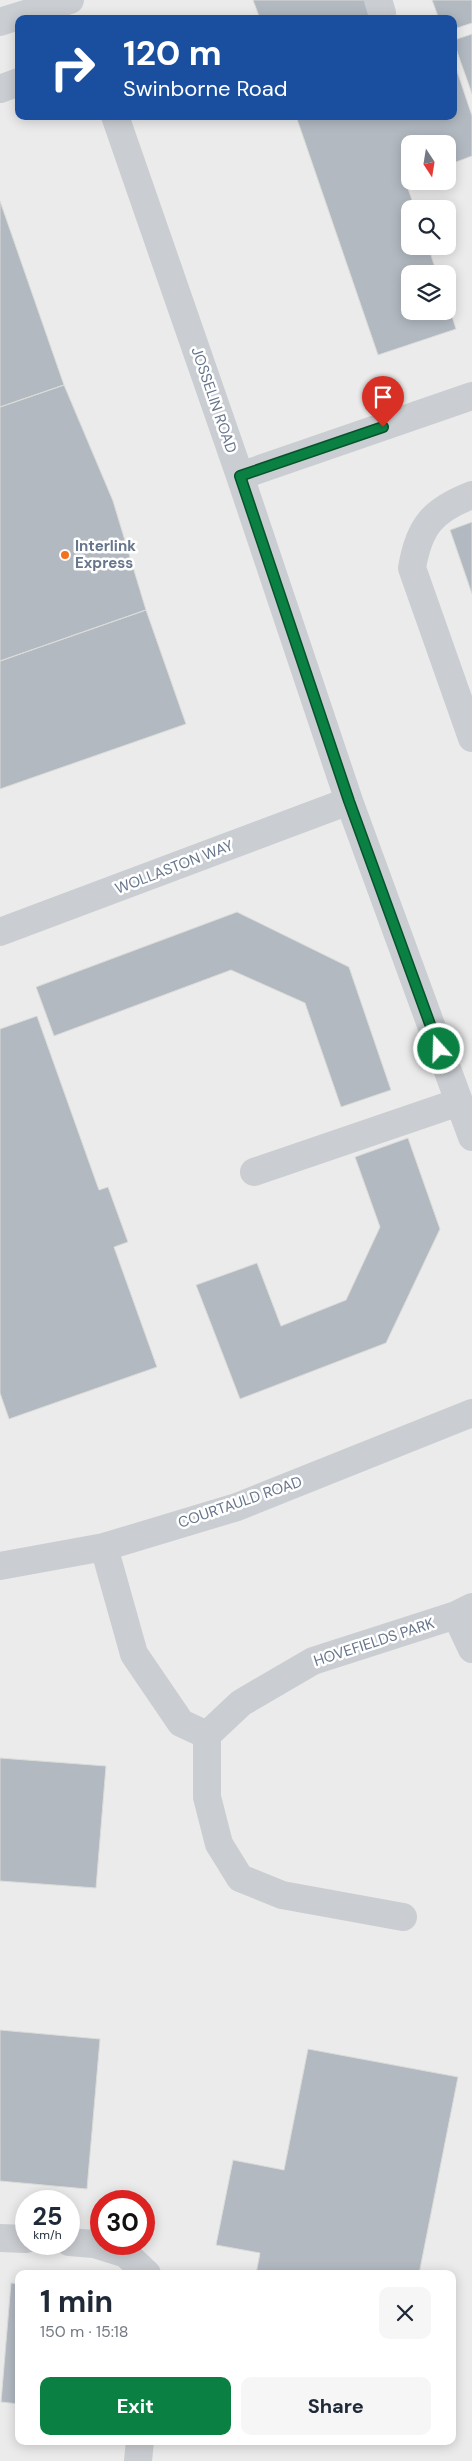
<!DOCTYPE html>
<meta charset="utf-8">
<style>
body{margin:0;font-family:"DM Sans",sans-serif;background:#f6f6f7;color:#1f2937;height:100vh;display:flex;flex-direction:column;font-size:19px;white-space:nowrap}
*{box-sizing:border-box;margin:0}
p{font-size:16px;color:#747a83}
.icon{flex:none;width:28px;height:28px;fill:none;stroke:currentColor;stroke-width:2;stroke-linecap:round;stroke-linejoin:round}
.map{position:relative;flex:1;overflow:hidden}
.details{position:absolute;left:15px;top:2270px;width:441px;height:175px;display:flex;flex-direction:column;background:#fff;border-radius:10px;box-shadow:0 2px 12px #0003}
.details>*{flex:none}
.hud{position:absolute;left:15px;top:15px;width:442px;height:105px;border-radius:10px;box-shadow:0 2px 12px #0003;background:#1a4fa0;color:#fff;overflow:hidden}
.needle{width:32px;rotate:168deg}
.tools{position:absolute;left:401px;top:135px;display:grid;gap:10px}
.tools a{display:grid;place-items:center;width:55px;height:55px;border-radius:10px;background:#fff;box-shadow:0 2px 12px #0003;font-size:25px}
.speed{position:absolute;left:15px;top:2190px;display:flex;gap:10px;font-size:25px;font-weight:700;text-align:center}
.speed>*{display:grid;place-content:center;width:65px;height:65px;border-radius:50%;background:#fff;box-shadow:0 2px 12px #0003;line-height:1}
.speed small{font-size:12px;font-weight:400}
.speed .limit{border:8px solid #d22;background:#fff;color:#111}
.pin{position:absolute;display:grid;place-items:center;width:42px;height:42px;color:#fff;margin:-51px -21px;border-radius:50% 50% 50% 0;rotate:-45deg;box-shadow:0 0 5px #0007}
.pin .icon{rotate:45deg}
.me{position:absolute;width:55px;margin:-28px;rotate:340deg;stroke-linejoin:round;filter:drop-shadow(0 0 4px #0008)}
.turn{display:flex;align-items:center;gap:18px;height:105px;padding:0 25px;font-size:22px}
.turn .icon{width:65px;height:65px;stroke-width:2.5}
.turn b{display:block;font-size:35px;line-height:42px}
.round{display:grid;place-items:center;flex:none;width:52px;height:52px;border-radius:10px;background:#f6f6f7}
.head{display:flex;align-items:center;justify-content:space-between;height:85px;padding:0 25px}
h1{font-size:30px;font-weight:700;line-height:38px}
.cta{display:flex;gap:10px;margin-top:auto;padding:10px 25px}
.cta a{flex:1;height:58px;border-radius:10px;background:#0b8043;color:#fff;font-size:20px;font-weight:700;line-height:58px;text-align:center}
.cta a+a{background:#f6f6f7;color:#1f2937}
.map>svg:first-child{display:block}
</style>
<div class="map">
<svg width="472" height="2461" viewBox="0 0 472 2461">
<rect width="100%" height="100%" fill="#f9faf7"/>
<path fill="#eaebea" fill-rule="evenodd" d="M 0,0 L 472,0 L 472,2461 L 0,2461 ZM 19,19 L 454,19 L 454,116 L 19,116 ZM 410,144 L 448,144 L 448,181 L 410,181 ZM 410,209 L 448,209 L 448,246 L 410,246 ZM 410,274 L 448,274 L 448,311 L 410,311 ZM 26,2201 L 69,2201 L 69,2244 L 26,2244 ZM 101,2201 L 144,2201 L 144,2244 L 101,2244 ZM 19,2274 L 452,2274 L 452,2441 L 19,2441 Z"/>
<path fill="#b2b9c1" stroke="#dbdcd9" d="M 253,0 L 367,0 L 374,19 L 260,19 Z
M 432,0 L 472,0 L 472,23 L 454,29 L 454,19 L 439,19 Z
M 472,34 L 472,94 L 454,43 L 454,40 Z
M 454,62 L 472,116 L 472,156 L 448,165 L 448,144 L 410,144 L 410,178 L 405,180 L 415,209 L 410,209 L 410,246 L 428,246 L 437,274 L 410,274 L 410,311 L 448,311 L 448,304 L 456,329 L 378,355 L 296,116 L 454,116 Z
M 0,201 L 64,385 L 0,407 Z
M 64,385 L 113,501 L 146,610 L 0,661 L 0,407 Z
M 472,522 L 472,594 L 450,530 Z
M 146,610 L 186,724 L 0,789 L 0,661 Z
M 237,912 L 349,967 L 391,1090 L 341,1107 L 305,1003 L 231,970 L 54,1036 L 36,987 Z
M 37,1016 L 99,1190 L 108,1187 L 128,1242 L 114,1247 L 157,1367 L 9,1419 L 0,1393 L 0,1029 Z
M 408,1138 L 440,1229 L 386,1343 L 240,1399 L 196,1285 L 257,1263 L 281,1326 L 346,1300 L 380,1227 L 355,1157 Z
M 0,1758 L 106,1766 L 96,1888 L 0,1881 Z
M 0,2030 L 100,2039 L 87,2189 L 0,2181 Z
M 308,2049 L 458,2077 L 419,2274 L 256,2274 L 260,2253 L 216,2245 L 233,2160 L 284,2170 Z
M 11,2283 L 19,2284 L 19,2404 L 1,2402 Z"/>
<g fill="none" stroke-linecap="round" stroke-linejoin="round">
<path stroke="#cacdd1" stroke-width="28" d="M 378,0 L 382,13
M 0,22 L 70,0
M 0,89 L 19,82
M 115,116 L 240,476 L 349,801 L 472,1137
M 240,476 L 472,396
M 472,495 C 433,510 419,526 412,568 L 472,738
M 0,932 L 349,801
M 254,1172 L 459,1102
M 104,1547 L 134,1654 L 181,1723 L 207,1735 L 241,1703 L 313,1661 L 456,1615 L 472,1607
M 0,1566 L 104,1547 L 237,1507 L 472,1413
M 456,1615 L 472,1649
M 207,1735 L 207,1797 L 219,1844 L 240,1878 L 282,1895 L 403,1917
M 0,2238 L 26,2239
M 69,2242 L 94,2244 L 126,2254 L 147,2274
M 138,2461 L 140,2441"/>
</g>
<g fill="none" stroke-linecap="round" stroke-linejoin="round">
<g stroke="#07532c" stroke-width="12">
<path id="route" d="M 383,427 L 240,476 L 349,801 L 439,1049"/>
</g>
<use href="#route" stroke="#0b8043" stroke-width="9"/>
</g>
<circle fill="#f2721f" stroke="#fff" stroke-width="2" cx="65" cy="555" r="5"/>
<g text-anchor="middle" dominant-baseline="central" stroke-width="5" stroke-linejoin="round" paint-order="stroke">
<g font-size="15" fill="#66758b" stroke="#fff">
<text transform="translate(214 400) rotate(71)">JOSSELIN ROAD</text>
<text transform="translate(174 867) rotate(-21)">WOLLASTON WAY</text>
<text transform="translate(240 1502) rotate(-19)">COURTAULD ROAD</text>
<text transform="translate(374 1642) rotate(-18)">HOVEFIELDS PARK</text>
</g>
<g font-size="15" font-weight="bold" fill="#66758b" stroke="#fff" text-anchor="start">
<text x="75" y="546">Interlink<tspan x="75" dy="17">Express</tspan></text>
</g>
</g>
</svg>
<div class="tools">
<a><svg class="needle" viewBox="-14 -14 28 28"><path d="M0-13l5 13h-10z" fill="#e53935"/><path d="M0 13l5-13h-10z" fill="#747a83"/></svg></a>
<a><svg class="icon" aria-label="search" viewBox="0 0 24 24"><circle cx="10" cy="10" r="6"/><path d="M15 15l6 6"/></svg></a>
<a><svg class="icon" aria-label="layers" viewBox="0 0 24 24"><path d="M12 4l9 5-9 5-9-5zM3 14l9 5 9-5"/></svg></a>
</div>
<div class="speed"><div>25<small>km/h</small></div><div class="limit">30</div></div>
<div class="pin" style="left:383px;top:427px;background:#d93025"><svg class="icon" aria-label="arrive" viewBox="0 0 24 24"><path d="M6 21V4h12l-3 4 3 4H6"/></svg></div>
<svg class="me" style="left:439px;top:1049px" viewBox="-20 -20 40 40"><circle r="17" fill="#0b8043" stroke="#fff" stroke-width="3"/><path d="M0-11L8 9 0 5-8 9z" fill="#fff"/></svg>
<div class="hud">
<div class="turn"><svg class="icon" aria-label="right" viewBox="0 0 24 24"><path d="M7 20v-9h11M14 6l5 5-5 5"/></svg><div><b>120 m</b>Swinborne Road</div></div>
</div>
<section class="details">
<div class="head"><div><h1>1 min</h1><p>150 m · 15:18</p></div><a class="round"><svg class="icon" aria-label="close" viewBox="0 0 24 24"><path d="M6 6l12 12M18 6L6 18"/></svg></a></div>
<div class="cta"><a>Exit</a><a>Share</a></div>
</section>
</div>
